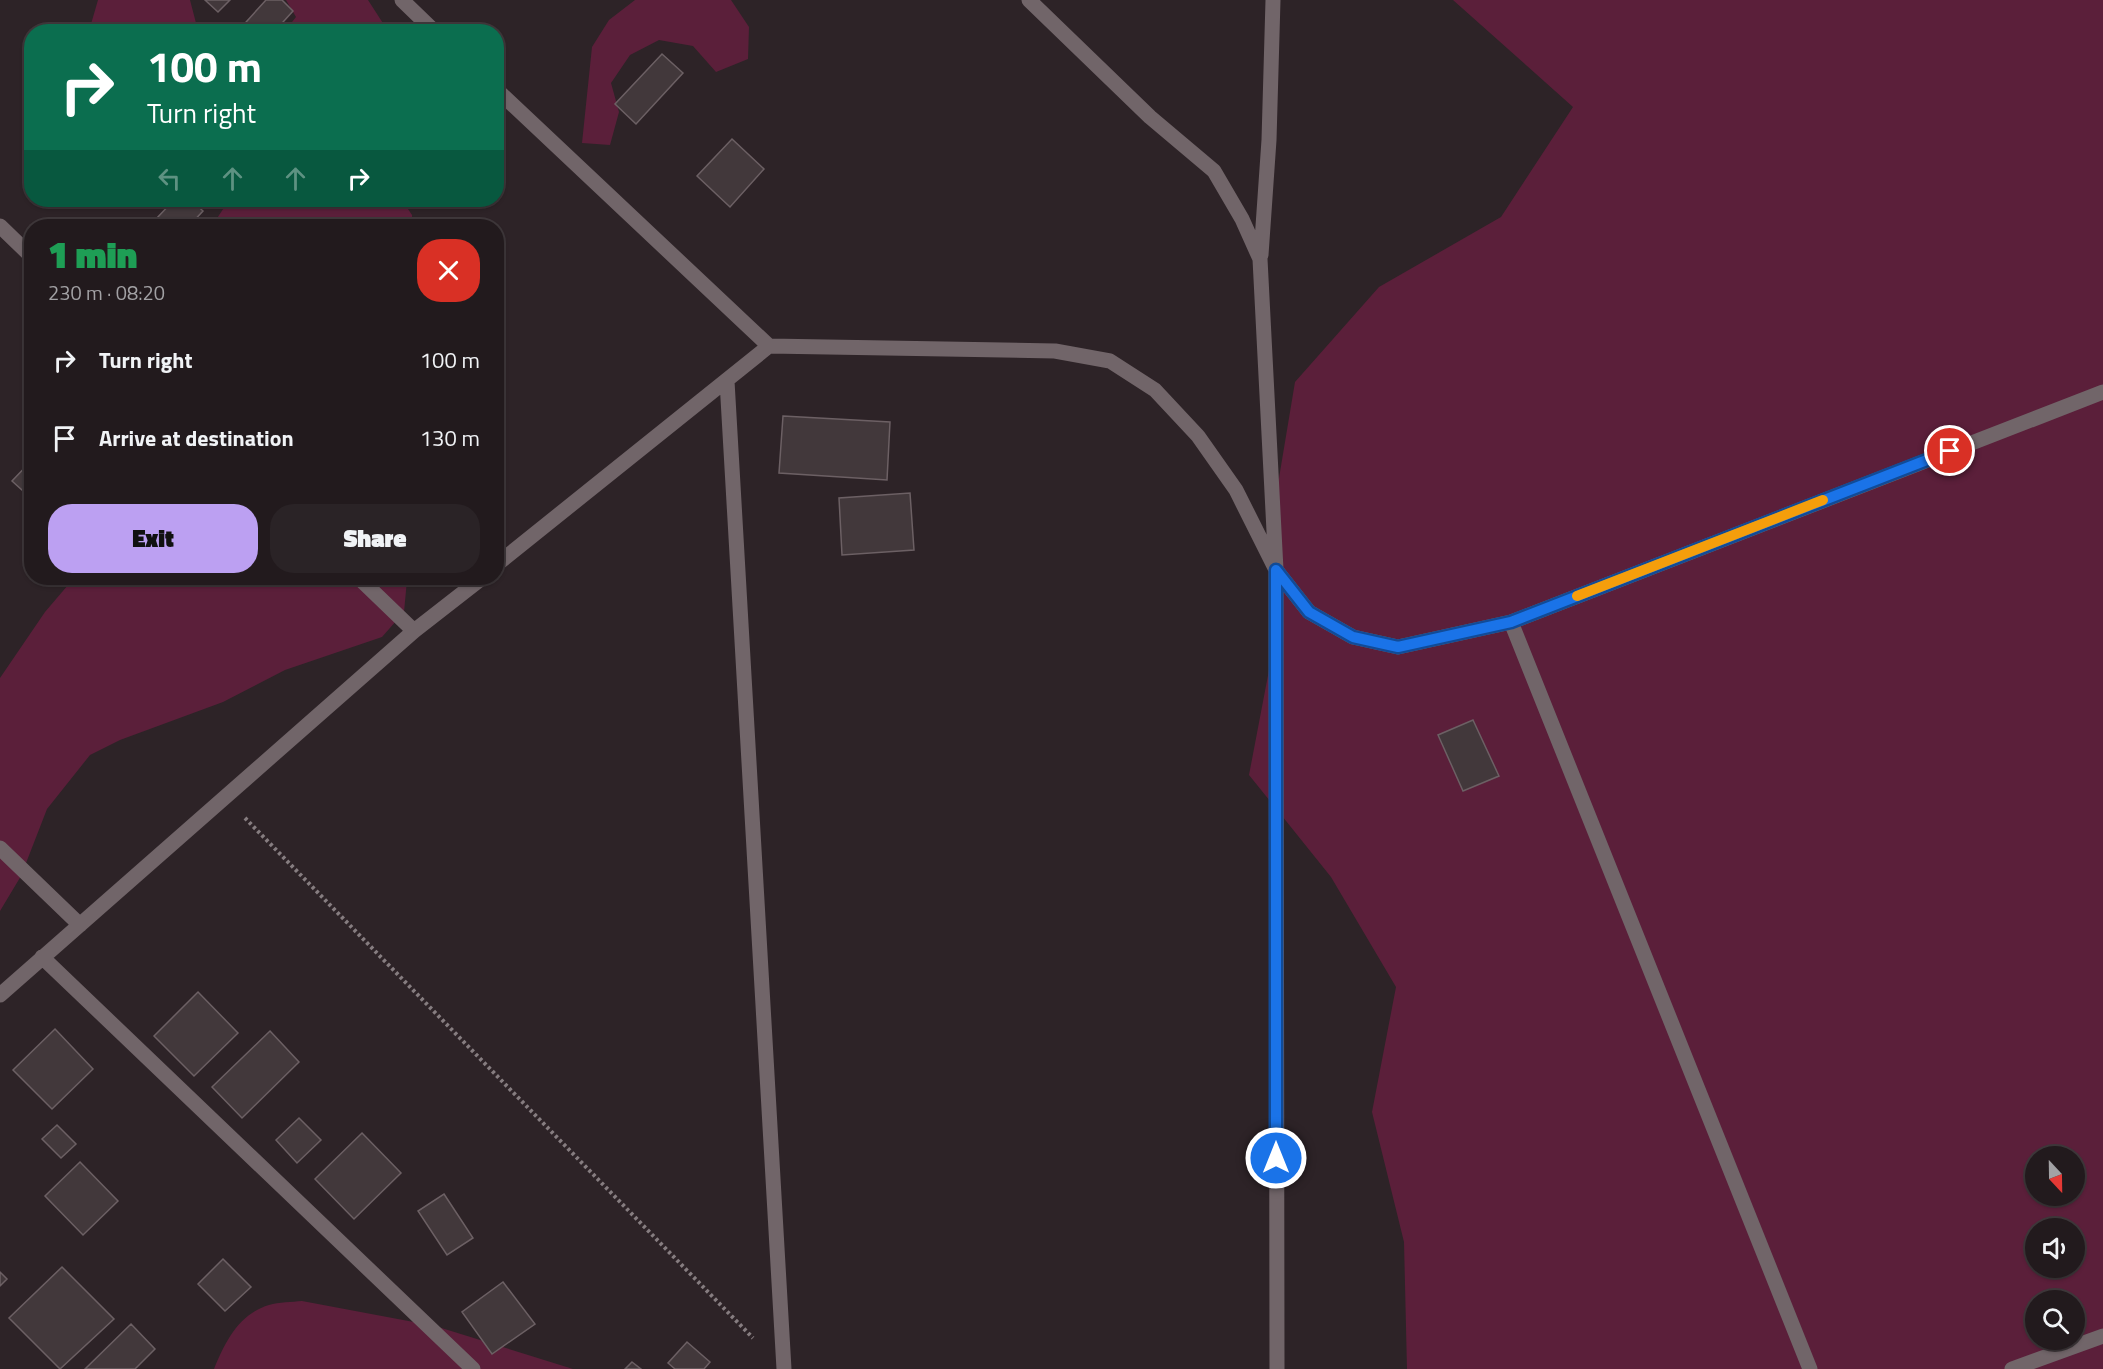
<!DOCTYPE html>
<meta charset="utf-8">
<style>
body{margin:0;font-family:"Titillium Web",sans-serif;background:#2a2326;color:#f1f3f6;height:100vh;display:flex;flex-direction:column;font-size:22px;white-space:nowrap}
*{box-sizing:border-box;margin:0}
p{font-size:20px;color:#a2a1a4}
.icon{flex:none;width:33px;height:33px;fill:none;stroke:currentColor;stroke-width:2;stroke-linecap:round;stroke-linejoin:round}
.map{position:relative;flex:1;overflow:hidden}
.panel{position:absolute;left:24px;top:219px;width:480px;height:366px;display:flex;flex-direction:column;background:#221a1d;border-radius:24px;box-shadow:0 2px 4px #0004,0 0 0 2px #3f383b}
.panel>*{flex:none}
.top-card{position:absolute;left:24px;top:24px;width:480px;height:183px;border-radius:24px;box-shadow:0 2px 4px #0004,0 0 0 2px #3f383b;background:#0b6e4f;color:#fff;overflow:hidden}
.needle{width:39px;rotate:158deg}
.controls{position:absolute;left:2025px;top:1146px;display:grid;gap:12px}
.controls a{display:grid;place-items:center;width:60px;height:60px;border-radius:50%;background:#221a1d;box-shadow:0 2px 4px #0004,0 0 0 2px #3f383b;font-size:30px}
.pin{position:absolute;display:grid;place-items:center;width:51px;height:51px;color:#fff;margin:-26px;border:3px solid #fff;border-radius:50%;box-shadow:0 2px 6px #0007}
.me{position:absolute;width:66px;margin:-33px;rotate:0deg;stroke-linejoin:round;filter:drop-shadow(0 0 4px #0008)}
.turn{display:flex;align-items:center;gap:21px;height:126px;padding:0 24px;font-size:27px}
.turn .icon{width:78px;height:78px;stroke-width:2.5}
.turn b{display:block;font-size:42px;line-height:51px}
.lanes{display:flex;align-items:center;height:57px;padding:0 24px;background:#0003;justify-content:center;gap:30px;direction:ltr}
.lanes .off{opacity:.35}
.round{display:grid;place-items:center;flex:none;width:63px;height:63px;border-radius:24px;background:#2a2326}
.overview{display:flex;align-items:center;justify-content:space-between;height:102px;padding:0 24px}
h1{font-size:36px;font-weight:800;line-height:45px;color:#1e9e55}
.cta{display:flex;gap:12px;margin-top:auto;padding:12px 24px}
.cta a{flex:1;height:69px;border-radius:24px;background:#bca0f2;color:#111;font-size:24px;font-weight:800;line-height:69px;text-align:center}
.cta a+a{background:#2a2326;color:#f1f3f6}
ul{padding:0;list-style:none}
li{display:flex;align-items:center;gap:18px;height:78px;padding:0 24px}
li div{flex:1}
li b{display:block;font-size:22px}
li em{font-style:normal}
.map>svg:first-child{display:block}
</style>
<div class="map">
<svg width="2103" height="1369" viewBox="0 0 2103 1369">
<rect width="100%" height="100%" fill="#2d2327"/>
<path fill="#5b1f3a" fill-rule="evenodd" d="M 98,0 L 190,0 L 196,23 L 190,31 L 89,31 Z
M 286,0 L 368,0 L 388,31 L 284,32 L 296,17 Z
M 635,0 L 731,0 L 749,27 L 748,59 L 716,72 L 693,46 L 659,40 L 630,55 L 611,83 L 619,112 L 610,145 L 582,143 L 592,47 L 609,20 Z
M 1453,0 L 2103,0 L 2103,1369 L 1407,1369 L 1404,1242 L 1372,1112 L 1396,987 L 1331,877 L 1249,775 L 1273,649 L 1273,514 L 1295,382 L 1379,287 L 1501,217 L 1573,107 ZM 2036,1156 L 2074,1156 L 2074,1196 L 2036,1196 ZM 2036,1228 L 2074,1228 L 2074,1268 L 2036,1268 ZM 2036,1300 L 2074,1300 L 2074,1340 L 2036,1340 Z
M 229,200 L 402,200 L 412,215 L 412,226 L 212,226 Z
M 74,578 L 406,578 L 407,580 L 404,612 L 382,637 L 285,670 L 223,702 L 120,740 L 90,755 L 47,809 L 21,876 L 0,911 L 0,678 L 45,612 Z
M 302,1301 L 435,1326 L 573,1369 L 214,1369 C 225,1342 239,1314 269,1305 C 279,1302 292,1302 302,1301 Z"/>
<path fill="#42383b" stroke="#6c6064" stroke-width="1.5" d="M 205,0 L 230,0 L 218,12 Z
M 266,0 L 282,0 L 293,11 L 274,32 L 237,32 Z
M 662,54 L 683,73 L 636,124 L 615,104 Z
M 732,139 L 764,169 L 730,207 L 697,176 Z
M 32,147 L 32,159 L 25,154 Z
M 174,200 L 191,200 L 203,211 L 189,226 L 164,226 L 156,219 Z
M 783,416 L 890,422 L 887,480 L 779,473 Z
M 32,460 L 32,499 L 12,481 Z
M 910,493 L 914,550 L 842,555 L 839,498 Z
M 1473,720 L 1499,776 L 1463,791 L 1438,735 Z
M 198,992 L 238,1033 L 194,1076 L 154,1036 Z
M 55,1029 L 93,1069 L 52,1109 L 13,1070 Z
M 270,1031 L 299,1062 L 242,1118 L 212,1087 Z
M 299,1118 L 321,1140 L 297,1163 L 276,1140 Z
M 57,1125 L 76,1144 L 61,1158 L 42,1139 Z
M 362,1133 L 401,1173 L 354,1219 L 315,1179 Z
M 80,1162 L 118,1201 L 83,1235 L 45,1196 Z
M 444,1194 L 473,1238 L 447,1255 L 418,1211 Z
M 223,1259 L 251,1287 L 225,1311 L 198,1284 Z
M 62,1267 L 114,1319 L 60,1369 L 9,1318 Z
M 0,1272 L 7,1279 L 0,1286 Z
M 503,1282 L 535,1324 L 492,1354 L 462,1312 Z
M 131,1324 L 155,1349 L 135,1369 L 85,1369 Z
M 687,1342 L 710,1362 L 704,1369 L 675,1369 L 668,1363 Z
M 632,1362 L 641,1369 L 625,1369 Z"/>
<g fill="none" stroke-linecap="round" stroke-linejoin="round">
<path stroke="#867d80" stroke-width="4" stroke-dasharray="3 3" stroke-linecap="butt" d="M 245,818 L 753,1338"/>
<path stroke="#716569" stroke-width="15" d="M 402,0 L 435,32
M 1029,0 L 1150,117 L 1214,171 L 1242,219 L 1260,259 L 1276,570 L 1277,1369
M 496,89 L 769,346
M 0,226 L 32,257
M 1261,255 L 1269,140 L 1273,0
M 727,381 L 784,1369
M 496,565 L 769,346 L 1055,351 L 1110,361 L 1155,390 L 1198,436 L 1236,490 L 1276,570 L 1309,612 L 1353,637 L 1398,647 L 1511,622 L 2103,392
M 359,578 L 414,631
M 1511,622 L 1810,1369
M 0,848 L 80,925
M 42,957 L 473,1369
M 0,995 L 414,631 L 482,578
M 2012,1369 L 2103,1336"/>
</g>
<g fill="none" stroke-linecap="round" stroke-linejoin="round">
<g stroke="#114b97" stroke-width="15">
<path id="route" d="M 1276,1158 L 1276,570 L 1309,612 L 1353,637 L 1398,647 L 1511,622 L 1950,451"/>
</g>
<use href="#route" stroke="#1a73e8" stroke-width="10"/>
<path stroke="#f59e0b" stroke-width="10" d="M 1577,596 L 1823,500"/>
</g>
</svg>
<div class="controls">
<a><svg class="needle" viewBox="-14 -14 28 28"><path d="M0-13l5 13h-10z" fill="#e53935"/><path d="M0 13l5-13h-10z" fill="#a2a1a4"/></svg></a>
<a><svg class="icon" aria-label="sound" viewBox="0 0 24 24"><path d="M4 9h4l5-4v14l-5-4H4zM17 9q2 3 0 6"/></svg></a>
<a><svg class="icon" aria-label="search" viewBox="0 0 24 24"><circle cx="10" cy="10" r="6"/><path d="M15 15l6 6"/></svg></a>
</div>
<div class="pin" style="left:1950px;top:451px;background:#d93025"><svg class="icon" aria-label="arrive" viewBox="0 0 24 24"><path d="M6 21V4h12l-3 4 3 4H6"/></svg></div>
<svg class="me" style="left:1276px;top:1158px" viewBox="-20 -20 40 40"><circle r="17" fill="#1a73e8" stroke="#fff" stroke-width="3"/><path d="M0-11L8 9 0 5-8 9z" fill="#fff"/></svg>
<div class="top-card">
<div class="turn"><svg class="icon" aria-label="right" viewBox="0 0 24 24"><path d="M7 20v-9h11M14 6l5 5-5 5"/></svg><div><b>100 m</b>Turn right</div></div>
<div class="lanes"><svg class="icon off" aria-label="left" viewBox="0 0 24 24"><path d="M17 20v-9H6M10 6l-5 5 5 5"/></svg><svg class="icon off" aria-label="ahead" viewBox="0 0 24 24"><path d="M12 20V5M6 11l6-6 6 6"/></svg><svg class="icon off" aria-label="ahead" viewBox="0 0 24 24"><path d="M12 20V5M6 11l6-6 6 6"/></svg><svg class="icon" aria-label="right" viewBox="0 0 24 24"><path d="M7 20v-9h11M14 6l5 5-5 5"/></svg></div>
</div>
<section class="panel">
<div class="overview"><div><h1>1 min</h1><p>230 m · 08:20</p></div><a class="round" style="background:#d93025;color:#fff"><svg class="icon" aria-label="close" viewBox="0 0 24 24"><path d="M6 6l12 12M18 6L6 18"/></svg></a></div>
<ul>
<li><svg class="icon" aria-label="right" viewBox="0 0 24 24"><path d="M7 20v-9h11M14 6l5 5-5 5"/></svg><div><b>Turn right</b></div><em>100 m</em></li>
<li><svg class="icon" aria-label="arrive" viewBox="0 0 24 24"><path d="M6 21V4h12l-3 4 3 4H6"/></svg><div><b>Arrive at destination</b></div><em>130 m</em></li>
</ul>
<div class="cta"><a>Exit</a><a>Share</a></div>
</section>
</div>
